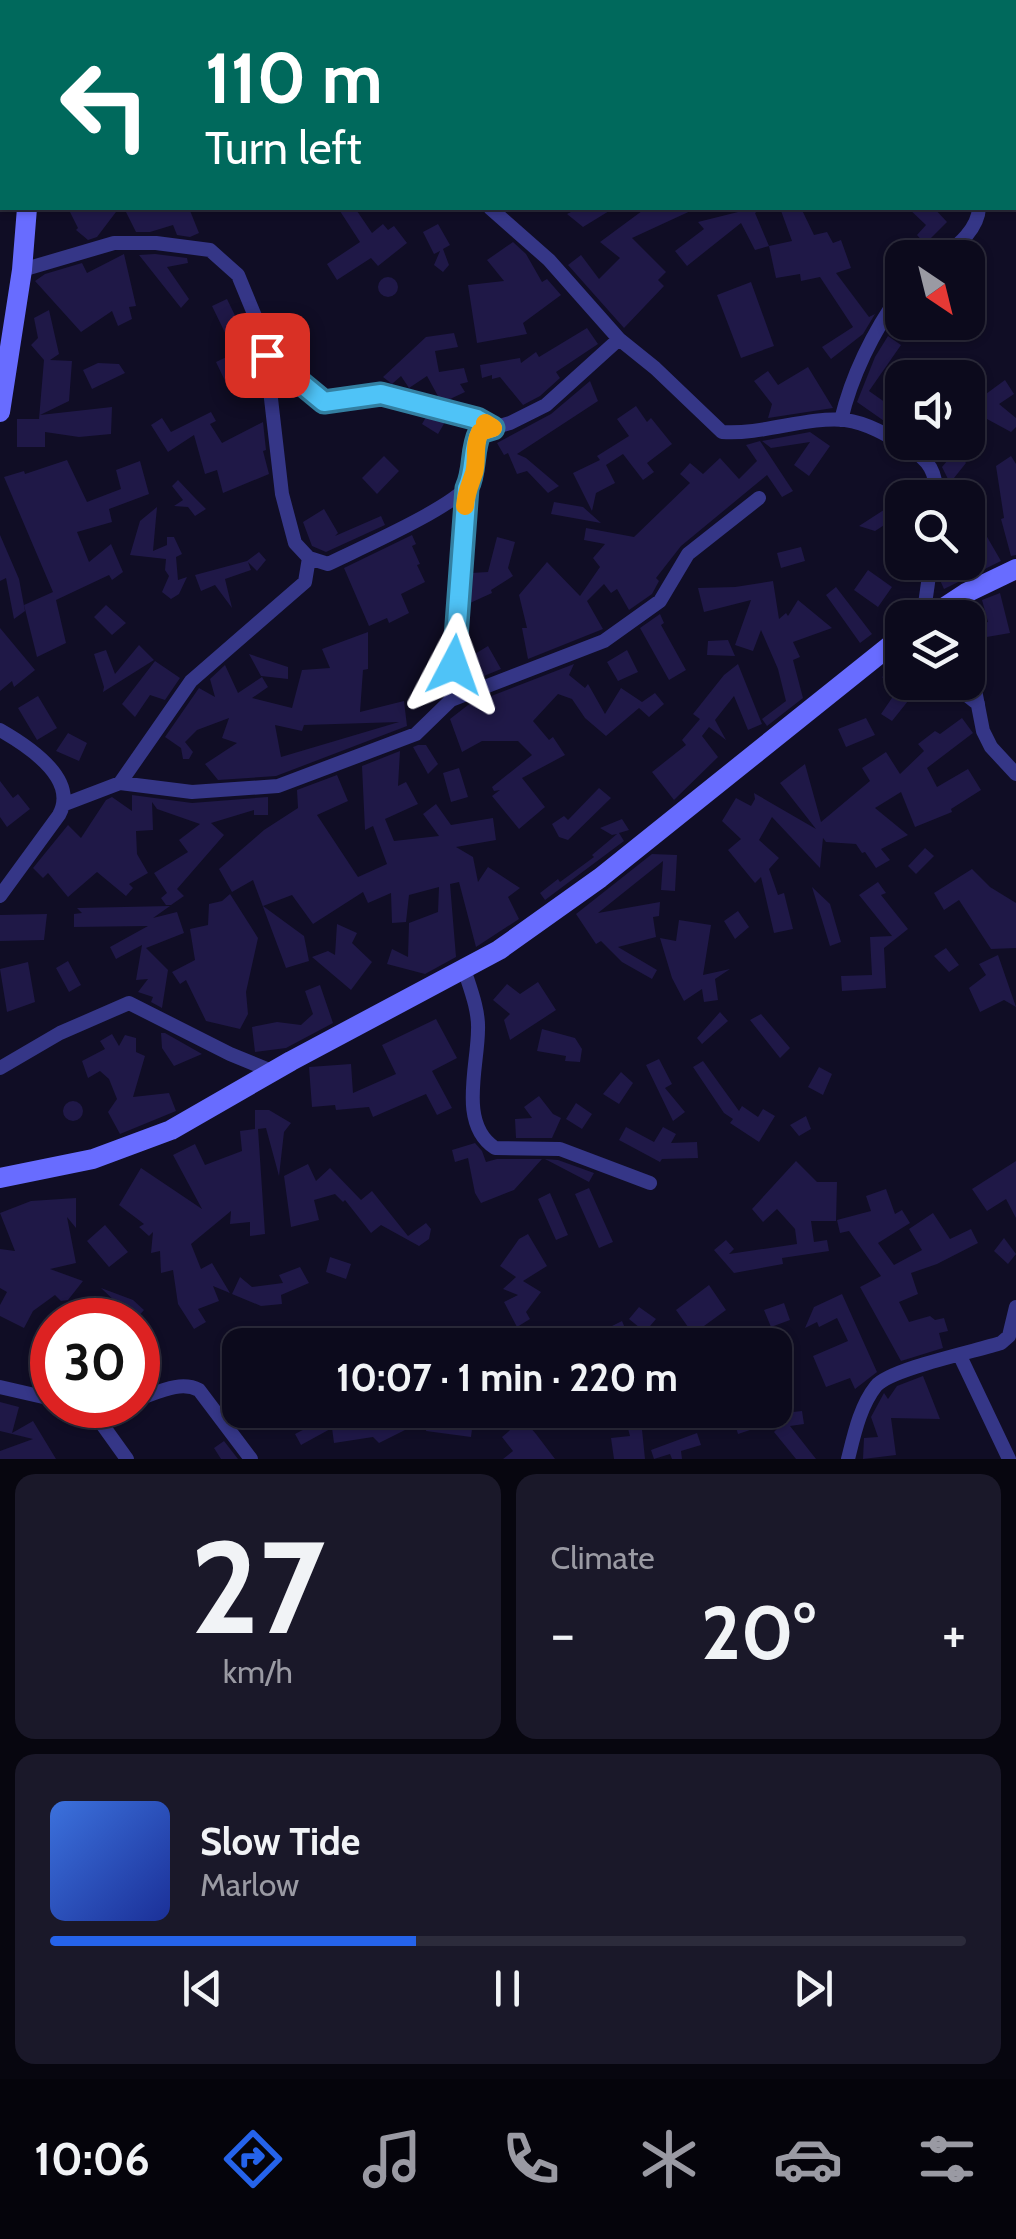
<!DOCTYPE html>
<html lang="en">
<head>
<meta charset="utf-8">
<style>
  :root { --surface:#0c0a1c; --page:#1a1829; --text:#f1f3f6; --muted:#9a9aa3; --line:#2c2b3b; --accent:#2563eb }
  body { margin:0; font-family:Cabin,sans-serif; background:var(--page); color:var(--text); height:100vh; display:flex; flex-direction:column; font-size:38px; white-space:nowrap }
  * { box-sizing:border-box; margin:0 }
  p { font-size:32px; color:var(--muted) }
  .icon { flex:none; width:55px; height:55px; fill:none; stroke:currentColor; stroke-width:2; stroke-linecap:round; stroke-linejoin:round }
  .map { position:relative; height:1459px; overflow:hidden }
  .side { display:flex; flex-direction:column; gap:15px; padding:15px; background:#07060f; flex:1 }
  .side>* { flex:none }
  .hud { position:absolute; left:0px; top:0px; width:1018px; height:210px; box-shadow:0 2px 8px #0004,0 0 0 2px var(--line); background:#00695c; color:#fff; overflow:hidden }
  .needle { width:65px; rotate:145deg }
  .buttons { position:absolute; left:885px; top:240px; display:grid; gap:20px }
  .buttons a { display:grid; place-items:center; width:100px; height:100px; border-radius:20px; background:var(--surface); box-shadow:0 2px 8px #0004,0 0 0 2px var(--line); font-size:50px }
  .speed { position:absolute; left:30px; top:1298px; display:flex; gap:20px; font-size:50px; font-weight:700; text-align:center }
  .speed>* { display:grid; place-content:center; width:130px; height:130px; border-radius:50%; background:var(--surface); box-shadow:0 2px 8px #0004,0 0 0 2px var(--line); line-height:1 }
  .speed .limit { border:15px solid #d22; background:#fff; color:#111 }
  .pin { position:absolute; display:grid; place-items:center; width:85px; height:85px; color:#fff; margin:-42px; border-radius:20px; box-shadow:0 5px 15px #0006 }
  .me { position:absolute; width:110px; margin:-55px; rotate:4deg; stroke-linejoin:round; filter:drop-shadow(0 0 8px #0008) }
  .turn { display:flex; align-items:center; gap:35px; height:210px; padding:0 40px; font-size:45px }
  .turn .icon { width:130px; height:130px; stroke-width:2.5 }
  .turn b { display:block; font-size:70px; line-height:85px }
  .big { font-size:75px; font-weight:800; line-height:1.1 }
  .side .widget { flex:1; display:flex; flex-direction:column; justify-content:center; gap:15px; min-width:0; padding:0 35px; border-radius:20px; background:var(--page) }
  .side .dial { align-items:center; gap:0 }
  .dial b { font-size:130px; line-height:1 }
  .song { display:flex; align-items:center; gap:30px }
  .cover { width:120px; height:120px; border-radius:15px; background:linear-gradient(135deg,hsl(220 70% 55%),hsl(230 70% 35%)) }
  .played { height:10px; border-radius:5px; background:linear-gradient(90deg,var(--accent) 40%,var(--line) 40%) }
  .keys { display:flex; justify-content:space-around; direction:ltr }
  .heat { display:flex; justify-content:space-between; align-items:center; font-size:55px; direction:ltr }
  .side .tiles { flex:1; display:grid; gap:15px; grid-template-columns:1fr 1fr }
  .widget:last-child { grid-column:span 2 }
  .trip { position:absolute; left:222px; top:1328px; width:570px; height:100px; border-radius:20px; background:var(--surface); box-shadow:0 2px 8px #0004,0 0 0 2px var(--line); font-weight:800; line-height:100px; text-align:center }
  .tab-bar { display:flex; height:160px; justify-content:space-around; align-items:center; background:#05040b; color:var(--muted) }
  .tab-bar .icon { width:70px; height:70px }
  .tab-bar .current { color:var(--accent) }
  .tab-bar b { font-size:45px; color:var(--text) }
  .map>svg:first-child { display:block }
  .building { fill:#1f1847; fill-rule:evenodd }
  .lines { fill:none; stroke-linecap:round; stroke-linejoin:round }
  .street { stroke:#353687; stroke-width:14 }
  .secondary { stroke:#686cff; stroke-width:20 }
  .route-casing { stroke:#337fa1; stroke-width:25 }
  .route { stroke:#4fc3f7; stroke-width:18 }
  .slow { stroke:#f59e0b; stroke-width:18 }
</style>
</head>
<body>
<div class="map">
<svg width="1016" height="1459" viewBox="0 0 1016 1459">
  <rect width="100%" height="100%" fill="#100d25"/>
  <path class="building" d="M68,208H119L97,237L88,240L76,230L78,228Z
    M124,208H189L199,233L190,237L177,235L173,225L150,232H136Z
    M338,208H355L372,233L383,224L388,230L394,226L407,243L378,266L371,258L337,280L327,264L360,242Z
    M579,208H614L583,227L567,214Z
    M646,208H697L632,238L666,272L658,280L664,286L624,328L568,265L581,255L599,279L620,258L600,242Z
    M754,208H762L755,213L769,246L755,250L741,223L687,266L675,251L704,229L698,222Z
    M780,208H801L814,235L827,232L833,243L841,240L851,268L836,273L869,317L875,314L863,334L831,359L822,347L853,327L820,277L801,281L800,274L776,278L769,246L792,241Z
    M908,208H934L947,222L925,244L917,235L926,225Z
    M438,224L450,245L443,249L449,265L443,272L434,265L440,251L434,254L423,232Z
    M513,242L526,254L542,282L547,279L561,295L523,323L527,334L477,343L468,285L504,281L487,260Z
    M124,254L136,306L129,307L132,319L118,326L112,311L81,332L35,281L45,274L82,263L87,273Z
    M155,254L187,258L188,263L167,267L189,299L181,308L139,255Z
    M378 287a10 10 0 1 1 20 0a10 10 0 1 1-20 0Z
    M751,282L774,346L741,358L717,295Z
    M227,299L243,332L228,339L212,306Z
    M49,310L59,354L50,360L72,361L69,401L40,415L112,407L111,434L79,437L45,432V447H17V419H39L44,360L31,345L38,338L34,318Z
    M587,328L598,344L556,372L560,378L540,396L523,405L500,377L492,379V375L482,378L480,365L520,358L521,363L536,352L539,357Z
    M454,333L458,347L435,351L439,372L464,368L468,382L460,384L465,392L448,400L439,398L427,376L409,388L401,376L392,384L383,377L426,337Z
    M888,336L901,345L869,391L896,410L887,423L857,402L875,357Z
    M239,351L250,374L227,385L216,362Z
    M98,363L119,364L125,373L92,389L83,370Z
    M808,367L833,408L768,418L772,404L754,381L768,371L778,385Z
    M1005,380L1014,394L999,404L1016,418V427L1011,432L987,419L975,402Z
    M590,381L598,401L517,454L526,458L559,486L548,493L527,471L517,474L508,453L504,455L497,443L551,414Z
    M636,406L647,422L651,418L672,444L647,463L654,472L643,480L623,454L606,465L615,483L596,493L592,511L573,473L600,460L597,456L629,436L617,419Z
    M211,412L216,421L210,424L222,443L263,422L266,450L263,451L269,474L223,493L217,470L205,474L194,435L168,452L151,425L162,418L171,432Z
    M426,417L445,422L438,434L422,424Z
    M810,432L830,446L809,476L794,465L810,442L771,448L762,441Z
    M760,441L793,491L782,497L767,475L681,546L656,578L659,581L652,594L629,610L617,589L611,593L604,584L587,601L603,629L528,659L522,628H527L519,595L547,562L580,596L600,567L593,558L605,544L584,540L586,528L634,537L690,483L680,474L690,463L703,474L720,458L739,479L757,461L746,445Z
    M956,450L966,463L950,483L942,467Z
    M384,456L399,471L377,494L362,478Z
    M1011,456L1016,464V555L1011,556L1001,519L1004,518L996,466Z
    M67,460L87,502L121,489L116,470L140,461L149,494L109,509L112,522L77,532L89,562L111,544L123,572L112,580L109,575L56,600L66,643L37,657L24,605L53,592L4,477L24,471L25,474Z
    M178,480L194,497L206,509L195,516L188,507L174,506L183,500L172,486Z
    M554,502L583,507L601,523L551,514Z
    M893,504L900,515L875,531L859,526Z
    M968,504L1001,561L944,589L939,578L941,564L968,562Z
    M157,507L153,551L167,545V537H174L182,554L176,557L178,580L187,577L179,594L171,599L162,592L169,576L165,570L166,559L130,555L140,521Z
    M324,509L338,533L335,536L381,516L385,525L326,552L312,546L303,522Z
    M0,535L19,579L25,611L14,619L6,578L0,581Z
    M412,535L416,544L412,546L420,564L417,565L425,582L401,594L409,613L389,623L387,618L369,626L344,568Z
    M497,537L515,542L508,568L513,576L491,590L492,593L470,603L471,573L488,572Z
    M801,547L805,561L781,568L777,553Z
    M259,552L266,560L257,571L248,562L251,570L225,579L232,608L215,585L201,591L195,575L247,561Z
    M868,570L892,587L878,607L854,590Z
    M773,581L779,619L786,613L788,616L798,600L832,628L793,642L800,657L793,660L803,698L767,726L762,719L786,701L778,669L761,630L753,651L735,645L751,600L704,612L698,588L735,587Z
    M836,587L872,634L860,643L826,595Z
    M1000,593L1010,633L975,639L973,625L988,622L982,600Z
    M106,605L126,623L112,635L94,617Z
    M660,614L664,623L661,625L686,670L669,680L640,628Z
    M0,628L35,670L14,687L12,681L0,691Z
    M368,632V669L363,670L360,712L404,701L407,726L276,776L218,780L205,764L237,743L222,738L229,718L197,730L185,742L193,752L189,759H183L181,748L165,737L199,688L215,697L210,679L225,665L238,693L262,677L268,687L252,698L292,708L302,670L330,668L322,649ZM399,722L281,757L275,725L302,731L304,725Z
    M728,640L735,656L707,655L708,641Z
    M139,645L154,660L103,692L104,687L94,654L106,650L115,674Z
    M488,646L501,669L474,680L465,660Z
    M627,650L638,672L618,681L607,662Z
    M249,654L288,667V679L261,676Z
    M155,661L180,678L165,700L150,695L135,717L122,704Z
    M902,663V682H916L903,697L908,701L892,721L881,714L896,692L882,677Z
    M574,664L569,675L585,688L588,684L605,714L621,688L642,702L655,693L664,704L649,717L639,708L606,736L585,718L572,699L558,694L533,721L549,740L553,737L565,755L522,778L545,807L519,829L492,796L500,790L494,791L492,787L532,755L518,741H482L462,752L450,719L468,705Z
    M738,664L762,724L748,730L734,696L715,720L726,740L709,727L702,736L718,757L674,800L652,772L686,745L682,740L700,719L693,714L724,675Z
    M38,696L57,728L37,740L18,708Z
    M866,718L875,735L846,747L838,729Z
    M962,718L973,733L927,768L937,787L968,769L981,790L951,809L952,812L915,827L901,792L875,808L908,835L881,849L890,860L876,868L865,852L862,853L856,844L826,842L823,838L820,868L772,817L759,840L779,858L769,869L778,895L784,893L793,929L774,933L761,877L755,883L728,850L741,839L722,821L736,798L751,806L755,799L754,793L816,829L780,783L805,764L821,822L870,781L862,768L886,752L900,774L924,751L918,744L935,731L940,734Z
    M68,733L87,743L79,761L56,751Z
    M418,745H426L438,764L428,774L413,747Z
    M400,751L398,786L406,782L418,804L385,819L394,841L439,836L423,814L436,804L451,825L493,818L496,840L456,847L473,857L478,882L488,867L520,888L508,897L519,919L476,947L459,882L450,884L456,957L425,974L387,964L392,949L408,957L409,923L438,912L439,887L409,895L406,922L392,923L391,893L368,903L363,892L313,924L292,895L263,906L304,936L309,961L286,968L253,880L232,892L219,869L264,830L298,808L297,790L337,775L348,801L317,815L358,877L387,864L373,826L365,830L362,766Z
    M459,768L468,797L451,802L443,773Z
    M0,781L13,798L18,794L30,809L7,827L0,817Z
    M599,788L611,798L568,840L559,837L552,824L564,816L568,820Z
    M132,795L192,803L268,797V815H254V810L211,823L224,835L177,889L184,896L171,905H166L161,898L167,893L154,873L188,852L179,840L200,824L157,809L152,802L153,830L136,831L137,854L148,873L129,884L133,888L126,896L97,872L68,897L48,873L43,878L33,868L68,825L81,838L106,800L112,797L132,811Z
    M622,819L629,830L619,833L624,841L545,900L540,893L558,879L560,882L594,857L592,855L617,834L612,835L600,828Z
    M925,848L934,856L916,874L908,866Z
    M652,854L677,855L675,891L661,890L663,861L598,913L660,902L659,916L653,917L656,937L618,947L657,970L652,979L622,962L601,941L596,944L576,914Z
    M972,869L990,887L1016,903V948L991,949L959,900L944,910L934,893Z
    M878,882L886,893L881,895L908,929L884,948L886,988L842,991L841,976L872,975L870,937L892,936L859,895Z
    M812,887L830,904L841,942L830,946Z
    M230,894L258,938L246,992L248,1014L240,1029L206,1021L186,980L180,984L172,972L195,960L190,929L208,925L209,904L222,901Z
    M170,906L153,918L177,912L184,933L146,948L168,970L162,1008L151,1002L153,997L138,992L148,979L136,980L142,945L116,959L110,947L148,926L74,927V914L82,913L77,908Z
    M738,911L749,927L735,939L724,921Z
    M47,914L44,940L0,941V915Z
    M679,920L711,925L703,975L730,969L715,979L718,1000L704,1002L702,989L684,1001L672,978L660,938L676,941Z
    M337,924L357,933L352,943L372,962L351,990L312,957L328,951L335,955Z
    M946,948L959,965L949,972L934,956Z
    M998,955L1016,1007L1004,1000L980,1012L969,988L986,975L979,964Z
    M68,961L81,985L69,992L56,968Z
    M28,962L35,1002L7,1012L0,969Z
    M538,982L556,1010L510,1040L504,1020L510,1014L493,1000L507,984L520,994Z
    M320,985L333,1023L286,1048L255,1052L252,1027L277,1022L301,1025L313,1014L305,991Z
    M720,1012L728,1021L702,1044L697,1038Z
    M761,1014L790,1048L780,1058L750,1020Z
    M436,1019L457,1058L432,1071L452,1108L437,1115L426,1094L373,1117L369,1107L336,1110L335,1105L312,1107L309,1067L351,1064L353,1093L396,1074L382,1045Z
    M542,1029L575,1038L582,1049L580,1062L565,1061L566,1056L537,1051Z
    M161,1033H165L202,1054L174,1066L162,1048Z
    M112,1034L119,1046L125,1035L136,1038V1052L145,1056L133,1097L169,1093L176,1111L120,1134L108,1112L117,1099L109,1079L100,1071L88,1078L82,1061L105,1049L100,1041Z
    M659,1059L672,1084L665,1088L685,1112L673,1121L646,1065Z
    M703,1061L739,1111L742,1106L758,1117L763,1109L775,1116L759,1142L730,1123L733,1119L724,1113L693,1067Z
    M819,1067L832,1074L823,1095L808,1087Z
    M621,1072L633,1083L619,1104L603,1094Z
    M539,1096L553,1114L561,1118L552,1138H516L515,1119L532,1118L524,1107Z
    M63 1111a10 10 0 1 1 20 0a10 10 0 1 1-20 0Z
    M576,1103L592,1114L582,1129L566,1119Z
    M255,1110H269L291,1123L284,1132L279,1176L266,1128L258,1129L265,1234L250,1236V1222L230,1224L231,1211L191,1244L201,1269L212,1263L230,1293L213,1286L219,1301L198,1309L206,1322L194,1329L178,1304L173,1270L161,1273L160,1251L151,1253L153,1232L149,1236L139,1227L144,1224L119,1205L141,1168L202,1209L173,1155L195,1144L205,1165L242,1151L240,1131L255,1129Z
    M806,1116L811,1129L799,1136L790,1125Z
    M626,1127L654,1142L663,1127L676,1134L671,1143L697,1142L698,1158L662,1159L660,1162L619,1140Z
    M475,1143L482,1151L486,1162L497,1159H542L514,1190L481,1203L475,1193L468,1158L455,1162L452,1150Z
    M545,1159L558,1160L594,1173L589,1182Z
    M796,1161L817,1182H837L836,1221H811L814,1242L827,1240L829,1251L782,1258L783,1264L734,1273L714,1250L726,1240L734,1249L729,1254L797,1244L795,1229L777,1209L763,1222L752,1209Z
    M1016,1161V1218L1006,1199L987,1211L972,1189Z
    M308,1164L316,1181L330,1168L361,1200L372,1191L408,1236L426,1223L431,1229L429,1239L419,1246L381,1225L371,1233L345,1200L343,1202L335,1194L314,1200L319,1220L291,1227L284,1176Z
    M589,1188L613,1242L599,1248L575,1194Z
    M886,1189L895,1214L902,1210L910,1223L878,1243L894,1265L922,1250L909,1229L933,1213L950,1239L971,1229L978,1243L937,1264L911,1273L918,1294L899,1302L909,1322L930,1316L935,1320L944,1318L948,1331L939,1333L943,1348L901,1361L860,1287L881,1276L849,1231L840,1233L837,1220L871,1211L866,1196Z
    M550,1193L568,1235L556,1240L538,1199Z
    M76,1198V1228L67,1217L76,1263L50,1269L83,1281L68,1300L61,1301L55,1295L33,1311L24,1328L0,1316V1305L7,1292L0,1288V1249L15,1251L0,1213L31,1201Z
    M105,1225L128,1252L109,1267L87,1241Z
    M528,1234L547,1266L523,1281L541,1292L526,1312L530,1319L517,1327L504,1302L518,1295L503,1289L516,1277L500,1266L519,1239Z
    M1004,1238L1016,1254L1008,1264L994,1251Z
    M330,1257L351,1264L346,1279L326,1272Z
    M300,1267L309,1283L281,1295L282,1304L261,1306L232,1294L240,1277L252,1287L283,1283L279,1275Z
    M709,1285L726,1310L693,1334L676,1310Z
    M101,1288L133,1300L144,1310L135,1320H100L119,1305Z
    M842,1294L877,1372L855,1389L850,1378L826,1387L813,1356L848,1341L837,1318L819,1327L817,1322L805,1328L814,1307Z
    M784,1303L790,1320L771,1327L764,1310Z
    M639,1307L656,1319L645,1332L629,1319Z
    M622,1321L632,1345H617L610,1327Z
    M456,1326L451,1334L454,1345H415L425,1333Z
    M370,1328L383,1345H365L359,1336Z
    M923,1376L940,1419L891,1418L896,1455L863,1459L864,1438L878,1437L871,1417L884,1393L888,1399L897,1386Z
    M0,1402L19,1407L12,1433L33,1421L56,1459H0V1451L33,1439L0,1431Z
    M775,1408L784,1419L768,1424L757,1410Z
    M327,1410H402L409,1428L379,1443L373,1437L334,1443L332,1428L301,1445L295,1434L322,1420Z
    M623,1410H640L645,1459H614L611,1438L630,1436Z
    M737,1410H754L759,1427L738,1434L733,1418L741,1415Z
    M802,1411L804,1424L790,1426L816,1459H796L774,1432L793,1412Z
    M428,1415L473,1421L471,1437L426,1431Z
    M523,1419L536,1434L555,1459H503L513,1451L502,1437Z
    M697,1433L701,1445L681,1451L682,1459H672L670,1454L654,1459L651,1450Z
    M224,1441L238,1459H221L214,1448Z"/>
  <g class="lines">
    <path class="street" d="M319,0L321,2
      M588,0L589,2
      M203,2L210,0
      M399,2L406,0
      M892,2L894,0
      M0,129L2,132
      M490,208L549,260L619,339L655,368L722,432C763,435 808,416 845,420C868,423 889,436 909,448C929,460 937,472 936,498
      M942,258C958,245 978,229 979,208
      M22,270L114,243H156L210,250L238,275L264,338L282,494L295,543L309,558L328,564C356,550 455,507 469,484C479,467 472,449 479,432L510,423L546,405L619,339
      M267,355L324,403L381,394L477,419L493,428
      M841,420C852,374 875,329 902,291
      M923,618L931,562
      M968,654L983,731L991,747L1016,774
      M950,682L978,704
      M451,700L467,488
      M0,730C28,746 79,779 59,815L0,896
      M120,783L191,681L305,582L309,558
      M65,804L120,783L192,792L278,786L416,734L451,700L604,641L660,601L688,554L759,498
      M464,969C470,988 479,1010 478,1030C478,1066 458,1124 495,1148L560,1149L650,1183
      M0,1068L60,1033L129,1003L230,1054L274,1072
      M960,1356L1009,1459
      M0,1387L52,1399
      M138,1399C157,1393 180,1380 199,1390L251,1459
      M73,1405L99,1420L127,1459
      M90,1414L119,1405
      M848,1459C854,1435 860,1406 876,1386C890,1369 976,1351 1001,1343L1009,1336L1016,1307"/>
    <path class="secondary" d="M40,2V0
      M0,412L22,270L27,208
      M928,618L966,593L1016,569
      M0,1178L93,1159L171,1130L291,1061L499,950L600,878L902,636"/>
  </g>
  <g class="lines">
    <g class="route-casing">
      <path id="route" d="M267,355L324,402L381,394L477,419L493,428L480,432C471,450 476,469 467,488L454,665"/>
    </g>
    <use href="#route" class="route"/>
    <path class="slow" d="M465,506C466,493 470,485 474,473C478,459 473,446 480,432L493,428L485,423"/>
  </g>
</svg>
<div class="buttons">
<a><svg class="needle" viewBox="-14 -14 28 28"><path d="M0-13l5 13h-10z" fill="#e53935"/><path d="M0 13l5-13h-10z" fill="#9a9aa3"/></svg></a>
<a><svg class="icon" aria-label="sound" viewBox="0 0 24 24"><path d="M4 9h4l5-4v14l-5-4H4zM17 9q2 3 0 6"/></svg></a>
<a><svg class="icon" aria-label="search" viewBox="0 0 24 24"><circle cx="10" cy="10" r="6"/><path d="M15 15l6 6"/></svg></a>
<a><svg class="icon" aria-label="layers" viewBox="0 0 24 24"><path d="M12 4l9 5-9 5-9-5zM3 14l9 5 9-5"/></svg></a>
</div>
<div class="speed"><div class="limit">30</div></div>
<div class="pin" style="left:267px;top:355px;background:#d93025"><svg class="icon" aria-label="arrive" viewBox="0 0 24 24"><path d="M6 21V4h12l-3 4 3 4H6"/></svg></div>
<svg class="me" style="left:454px;top:665px" viewBox="-20 -20 40 40"><path d="M0-17L14 15 0 8-14 15z" fill="#4fc3f7" stroke="#fff" stroke-width="4"/></svg>
<div class="trip">10:07 · 1 min · 220 m</div>
<div class="hud">
<div class="turn"><svg class="icon" aria-label="left" viewBox="0 0 24 24"><path d="M17 20v-9H6M10 6l-5 5 5 5"/></svg><div><b>110 m</b>Turn left</div></div>
</div>
</div>
<section class="side">
<div class="tiles">
<div class="widget dial"><b>27</b><p>km/h</p></div>
<div class="widget"><p>Climate</p>
<div class="heat"><a>−</a><b class="big">20°</b><a>+</a></div>
</div>
<div class="widget">
<div class="song"><i class="cover"></i><div><b>Slow Tide</b><p>Marlow</p></div></div>
<div class="played"></div>
<div class="keys"><svg class="icon" aria-label="previous" viewBox="0 0 24 24"><path d="M18 5L8 12l10 7zM5 5v14"/></svg><svg class="icon" aria-label="pause" viewBox="0 0 24 24"><path d="M8 5v14M16 5v14"/></svg><svg class="icon" aria-label="next" viewBox="0 0 24 24"><path d="M6 5l10 7-10 7zM19 5v14"/></svg></div>
</div>
</div>
</section>
<nav class="tab-bar">
<b>10:06</b>
<svg class="icon current" aria-label="directions" viewBox="0 0 24 24"><path d="M12 3l9 9-9 9-9-9zM9 14v-3h6M13 9l2 2-2 2"/></svg>
<svg class="icon" aria-label="music" viewBox="0 0 24 24"><path d="M9 18V5l10-2v13"/><circle cx="6" cy="18" r="3"/><circle cx="16" cy="16" r="3"/></svg>
<svg class="icon" aria-label="phone" viewBox="0 0 24 24"><path d="M5 4h4l2 5-3 2q2 4 5 5l2-3 5 2v4C11 20 4 13 5 4z"/></svg>
<svg class="icon" aria-label="climate" viewBox="0 0 24 24"><path d="M12 3v18M4 7l16 10M4 17L20 7"/></svg>
<svg class="icon" aria-label="car" viewBox="0 0 24 24"><path d="M5 17H2v-5l4-1 3-4h7l3 4 3 1v5h-3M9 17h6M6 11h13"/><circle cx="7" cy="17" r="2"/><circle cx="17" cy="17" r="2"/></svg>
<svg class="icon" aria-label="filters" viewBox="0 0 24 24"><path d="M4 7h16M4 17h16"/><circle cx="9" cy="7" r="2"/><circle cx="15" cy="17" r="2"/></svg>
</nav>
</body>
</html>
